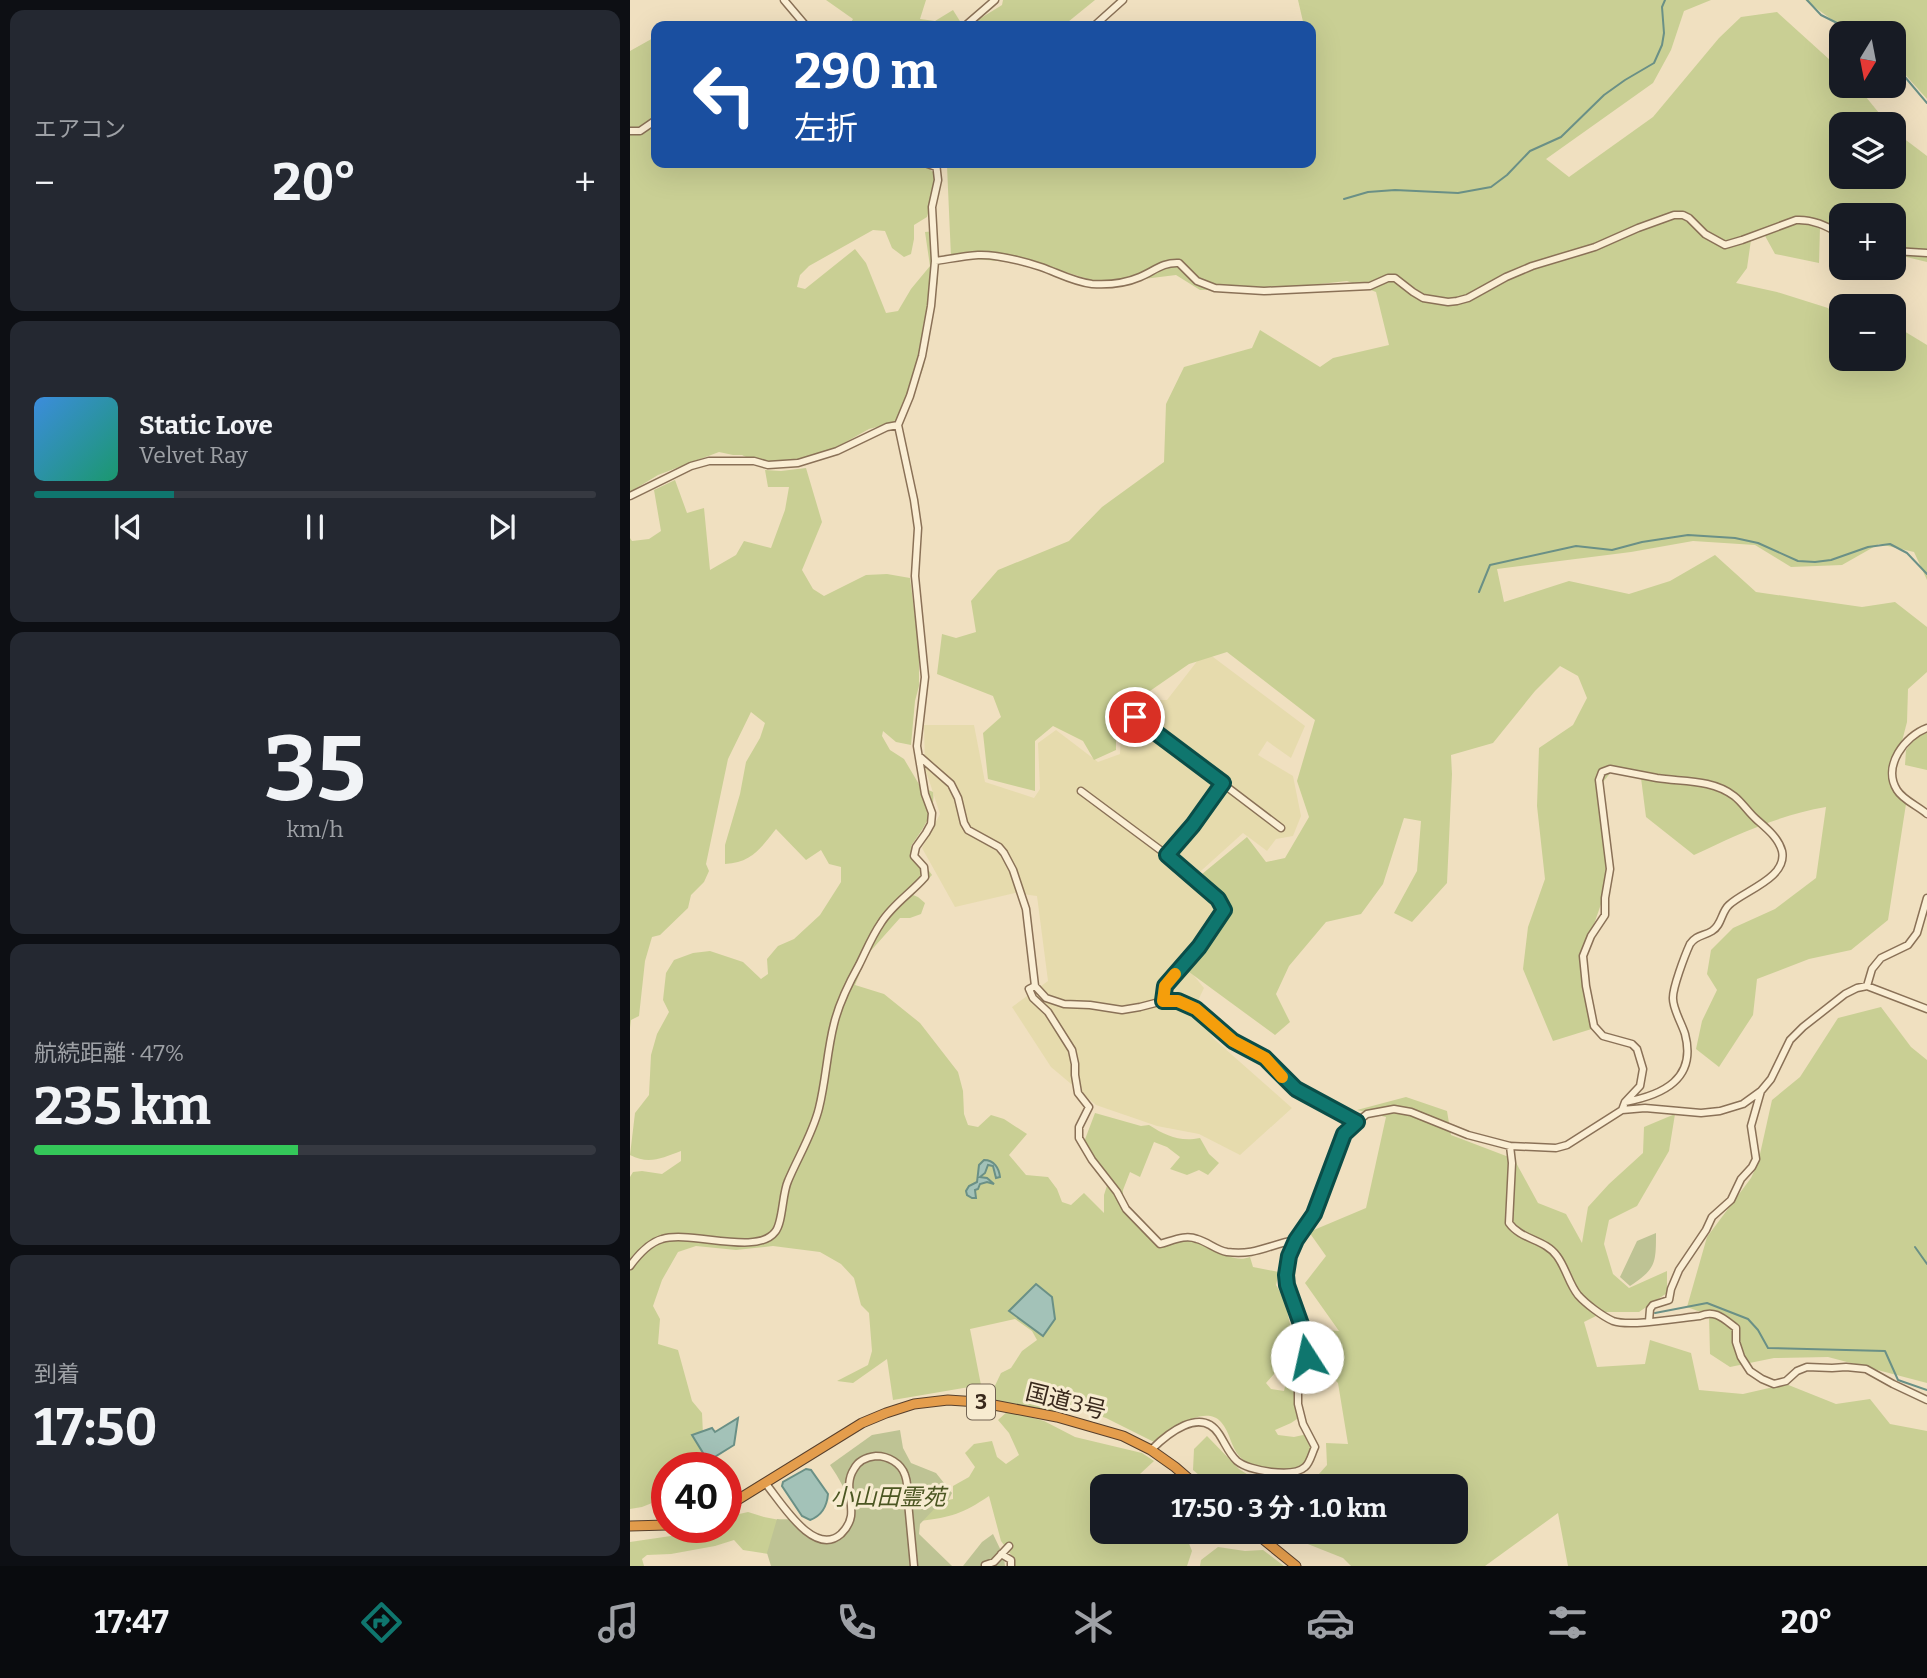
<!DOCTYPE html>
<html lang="ja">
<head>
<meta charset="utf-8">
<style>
  :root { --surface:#171b24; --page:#242831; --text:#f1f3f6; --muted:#9ea1a6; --line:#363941; --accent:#0f766e }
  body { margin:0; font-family:Bitter,"Noto Sans JP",serif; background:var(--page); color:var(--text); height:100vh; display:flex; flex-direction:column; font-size:26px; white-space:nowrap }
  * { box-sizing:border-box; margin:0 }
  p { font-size:23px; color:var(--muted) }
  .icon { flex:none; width:38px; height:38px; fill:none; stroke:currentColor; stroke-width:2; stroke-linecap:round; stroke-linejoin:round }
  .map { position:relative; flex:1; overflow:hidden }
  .sheet { display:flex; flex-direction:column; gap:10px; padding:10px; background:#0d0f14; width:630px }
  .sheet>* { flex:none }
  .top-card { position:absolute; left:21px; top:21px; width:665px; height:147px; border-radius:14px; box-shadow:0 7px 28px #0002; background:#1a4fa0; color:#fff; overflow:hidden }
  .needle { width:46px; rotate:190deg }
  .fabs { position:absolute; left:1199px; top:21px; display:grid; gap:14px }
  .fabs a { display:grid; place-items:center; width:77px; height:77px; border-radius:14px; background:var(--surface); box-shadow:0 7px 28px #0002; font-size:35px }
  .speed { position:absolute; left:21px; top:1452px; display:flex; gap:14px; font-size:35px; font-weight:700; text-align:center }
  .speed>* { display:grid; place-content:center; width:91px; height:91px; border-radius:50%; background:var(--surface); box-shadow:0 7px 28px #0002; line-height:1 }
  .speed .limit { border:10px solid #d22; background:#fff; color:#111 }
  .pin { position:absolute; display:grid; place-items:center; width:60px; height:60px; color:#fff; margin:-30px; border:4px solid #fff; border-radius:50%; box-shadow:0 2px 7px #0007 }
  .me { position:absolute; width:77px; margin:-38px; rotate:350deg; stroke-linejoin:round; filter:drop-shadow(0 0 5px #0008) }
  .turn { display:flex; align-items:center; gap:24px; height:147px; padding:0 28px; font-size:32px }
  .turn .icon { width:91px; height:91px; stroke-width:2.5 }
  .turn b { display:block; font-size:49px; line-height:60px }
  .big { font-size:52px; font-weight:700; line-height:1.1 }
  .sheet .tile { flex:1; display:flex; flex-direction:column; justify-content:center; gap:10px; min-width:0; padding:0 24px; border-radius:14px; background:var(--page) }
  .sheet .dial { align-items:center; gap:0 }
  .dial b { font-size:91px; line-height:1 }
  .song { display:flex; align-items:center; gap:21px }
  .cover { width:84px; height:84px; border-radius:10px; background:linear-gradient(135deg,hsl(210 70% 55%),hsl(160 70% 35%)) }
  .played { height:7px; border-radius:4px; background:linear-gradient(90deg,var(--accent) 25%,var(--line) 25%) }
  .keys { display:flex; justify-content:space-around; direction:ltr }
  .heat { display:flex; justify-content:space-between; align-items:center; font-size:38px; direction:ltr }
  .charge { height:10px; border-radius:5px; background:linear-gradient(90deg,#34c759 47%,var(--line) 0) }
  .trip { position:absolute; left:460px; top:1474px; width:378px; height:70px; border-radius:14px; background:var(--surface); box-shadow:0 7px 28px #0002; font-weight:700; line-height:70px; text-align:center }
  .menu { display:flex; height:112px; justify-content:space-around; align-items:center; background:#090b0e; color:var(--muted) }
  .menu .icon { width:49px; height:49px }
  .menu .selected { color:var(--accent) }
  .menu b { font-size:32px; color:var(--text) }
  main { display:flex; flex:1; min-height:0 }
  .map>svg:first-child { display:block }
  .farmland { fill:#e6dbad }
  .green { fill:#c9cf94 }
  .cemetery { fill:#bec394 }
  .water { fill:#a3c2b8; stroke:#6a9086; stroke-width:2 }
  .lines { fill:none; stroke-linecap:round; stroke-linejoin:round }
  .stream { stroke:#6a9086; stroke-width:2 }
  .minor-casing { stroke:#8a7157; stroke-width:9 }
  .highway-casing { stroke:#573f2c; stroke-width:11 }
  .minor { stroke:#faeed4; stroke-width:6 }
  .highway { stroke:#e49d4c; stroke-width:9 }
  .route-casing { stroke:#0a4d48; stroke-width:18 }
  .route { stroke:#0f766e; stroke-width:12 }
  .slow { stroke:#f59e0b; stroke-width:12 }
  .labels { text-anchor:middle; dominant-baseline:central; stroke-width:6; stroke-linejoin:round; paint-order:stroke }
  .shield { fill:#f7ebd0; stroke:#726352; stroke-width:2 }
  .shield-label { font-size:21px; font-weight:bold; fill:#39291c }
  .street-label { font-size:23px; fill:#39291c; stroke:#f7ebd0 }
  .park-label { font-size:23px; font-style:italic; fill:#4b5622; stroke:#f7ebd0 }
</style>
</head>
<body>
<main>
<section class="sheet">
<div class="tile"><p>エアコン</p>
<div class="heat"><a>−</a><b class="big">20°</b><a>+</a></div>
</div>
<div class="tile">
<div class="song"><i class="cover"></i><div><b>Static Love</b><p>Velvet Ray</p></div></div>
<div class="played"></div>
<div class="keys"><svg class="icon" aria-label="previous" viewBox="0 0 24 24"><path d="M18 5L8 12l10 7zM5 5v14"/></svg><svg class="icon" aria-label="pause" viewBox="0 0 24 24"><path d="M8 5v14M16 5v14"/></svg><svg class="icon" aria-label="next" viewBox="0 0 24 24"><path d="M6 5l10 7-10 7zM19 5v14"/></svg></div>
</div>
<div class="tile dial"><b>35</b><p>km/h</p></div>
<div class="tile"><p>航続距離 · 47%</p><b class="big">235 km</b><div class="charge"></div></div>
<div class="tile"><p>到着</p><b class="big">17:50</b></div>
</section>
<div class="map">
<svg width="1297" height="1566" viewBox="0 0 1297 1566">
  <rect width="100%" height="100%" fill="#f0e0c0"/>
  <path class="farmland" d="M575,651L675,726L661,758L637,741L628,755L663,776L671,816L663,836L646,839L637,851L613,833L562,879L592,911L551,960L574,988L563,1011L584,1039L662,1108L610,1155L569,1134L527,1126L466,1105L421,1067L382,1007L418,981L407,896L385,893L325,907L292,848L310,814L295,768L294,725H344L355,782L404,798L410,789L408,743L426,730L468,762L490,754L492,717L518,700H537Z"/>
  <path class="green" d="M196,0H296L290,19L305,21L323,10L333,26H219L223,19Z
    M373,0H465L433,26H338L372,5Z
    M668,0H1081L1054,11L1041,50L1023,83L916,159L939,177L1023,117L1089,38L1111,17L1147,12L1211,70V86H1227L1258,124H1211V177H1264V131L1297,156V262L1264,254V215H1211V237L1190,227L1189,263L1145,254L1134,234L1121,240L1117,268L1106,283L1147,292L1198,308L1211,322V359H1264V325L1297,345V580L1284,552L1249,544L1212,565L1161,567L1125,545L1063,541L1001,552L867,569L874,602L939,581L999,594L1040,581L1085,555L1126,592L1232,607L1265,602L1297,627V672L1278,689L1277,722L1264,772L1276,804L1258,920L1221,950L1179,959L1127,979L1123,1015L1089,1067L1066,1049L1072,1021L1087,990L1077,974L1081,950L1103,928L1145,909L1186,878L1196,807C1149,815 1106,835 1064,855L1016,817L1011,778L981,772L970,786L979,881L953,956L968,1027L923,1041L893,969L898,927L915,879L907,806L909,748L943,725L957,698L948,676L930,666L905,691L863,743L821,755L822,774L817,883L782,922L764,913L787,871L791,821L774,818L753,884L731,914L696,922L659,966L646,994L660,1022L645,1035L555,969L601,915L566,879L617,837L636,862L655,858L679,817L667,781L685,720L597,652L559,664L517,693L486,718V750L464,760L453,741L423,726L405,741V791L358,779L353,733L371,717L363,696L307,674L312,634L326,638L346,632L341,601L368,570L439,541L472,507L534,462L536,404L554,367L622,348L630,330L690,367L703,358L759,345L746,292L717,281L645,289L570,290L546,275L473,284L414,265L321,257L317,166L316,163H356L361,168L374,163H681V26H674Z
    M1175,0H1297V99L1264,62V33H1220Z
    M25,37L26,163H293L307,176L306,186L297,217L284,225V239L281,254L274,257L262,248L255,231L243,230L179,266L170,275L167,287L175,289L225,249L236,263L256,313L268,311L281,289L300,266L295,232L305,231L308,267V280L306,292L293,325L292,347L295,357L294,366L291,374L281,382L277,398L272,404L268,417L263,423L239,429L205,448L187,456L166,460L139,462L122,460L112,455H103L89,452L28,475L0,492V51Z
    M176,468L192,522L172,570L183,589L194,596L236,575L257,574L280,578L289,648V686L285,701L281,745L266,742L253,731L252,736L260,750L274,759L290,786L303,792C306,812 292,830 281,846L302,875L283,895L288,897L295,903L291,914L280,918H270L237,955L225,985L254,994L290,1023L328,1072L333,1091L334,1114L338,1125L348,1127L361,1115L374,1119L397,1134L379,1155L396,1175L418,1177L427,1189L432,1202L441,1205L454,1193L474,1213V1195L480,1176L466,1161L454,1142L465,1113L511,1126L519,1125C536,1136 550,1142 570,1138L579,1154L589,1163L578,1175L569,1170L557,1175L540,1169L550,1157L537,1147L524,1142L510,1177L500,1172L493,1190V1201L525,1244C538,1241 550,1238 563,1240C582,1243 600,1265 620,1257L623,1267L649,1272L646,1285L654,1299L660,1324L657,1349L663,1369L645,1373L636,1383L641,1389L654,1391L656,1382L670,1384L669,1397L673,1415L661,1423L645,1430L648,1435L664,1437L682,1433L683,1451L675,1465C656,1472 624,1473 609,1456C601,1447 600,1432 591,1422C575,1404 538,1430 526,1443L476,1418L455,1411L410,1413L366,1401L361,1394L371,1373L381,1368L392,1351L407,1340L402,1331L385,1319L340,1329L351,1385L263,1400L257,1359L223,1383L207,1381L238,1365L242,1351L239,1313L231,1305L224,1278L211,1264L190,1252L143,1246L106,1250L66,1246L48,1252L32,1280L23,1306L30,1319L28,1344L48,1350L62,1401L72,1413L73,1434L77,1452L90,1461L84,1468H37V1497L12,1507L0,1509V1177L3,1172L12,1171L32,1174L51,1161V1151C32,1158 19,1165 0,1155L5,1113L19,1095L21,1055L27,1034L39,1012L33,1000L36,973L44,960L63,953L80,951L113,962L131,979L138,974L137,959L148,946L164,939L190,915L211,882V867L199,864L191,850L176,860L146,829C130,849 122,862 95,864V845L110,794L116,762L130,738L135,723L121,712L98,759L76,864L79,871L74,882L61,895L58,908L30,935L22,937L15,961L9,1016L1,1020L0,1028V538L2,541L19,539L31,531L24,490L45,480L57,513L74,508L80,570L106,555L114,541L141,548L155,510L159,487H138L135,470L151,471Z
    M1297,729V770L1275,765L1276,750L1292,730Z
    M1251,1007L1281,1047L1297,1060V1383L1198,1357L1144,1358L1100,1367L1080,1354L1079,1315L1057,1307L1077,1237L1121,1178L1128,1163L1142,1100L1170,1077L1208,1018Z
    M776,1097L817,1111L821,1135L884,1159L908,1203L936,1214L952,1243L958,1207L979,1184L1013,1153L1014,1127L1045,1114L1039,1151L1007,1206L979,1220L974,1244L983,1274L999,1288L1037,1271V1293L1009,1312H974L954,1322L967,1367L1015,1364L1020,1340L1061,1353L1069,1390L1113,1394L1156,1384L1206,1404L1240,1399L1260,1424L1297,1431V1566H938L928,1513L855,1566H721L713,1558L645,1531H826V1486H582L563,1470L564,1449L577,1436L609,1469L629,1482L680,1484L697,1465L696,1443L718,1444L708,1383L690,1365L682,1329L709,1331L675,1283L696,1256L679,1232L736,1208L756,1117L727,1110Z
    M378,1411L414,1421L445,1437L512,1453L524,1461L497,1486H472V1531H554L562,1551L557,1566H382V1556L371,1541L359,1496C332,1514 322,1517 290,1521L295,1505L323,1499V1486L339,1477L345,1467L335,1453L344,1444L362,1441L367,1457L376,1464L389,1455L379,1433L368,1420Z
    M118,1512L134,1517L165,1523L145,1555L113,1550L104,1540L85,1546L41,1554L17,1555L12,1559L14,1566H0V1542L68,1532L74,1528H96V1517Z
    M588,1547L615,1551L633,1550L654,1566H570L571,1560Z"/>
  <path class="cemetery" d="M1026,1233C1026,1263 1026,1269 1000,1286L990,1277L1007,1241Z
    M270,1430L273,1448L281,1463L306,1473L322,1493L316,1505L307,1506L290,1524L289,1534L322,1566H141L137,1553L147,1519C153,1520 163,1518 169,1521C179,1526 183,1538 196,1538C201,1538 207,1533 210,1530C230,1510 212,1483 200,1465L242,1435Z
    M363,1534L374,1557L375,1566H333L352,1542Z"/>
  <path class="water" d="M354,1160C364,1160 369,1168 370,1177L366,1178L363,1166L358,1165L355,1173L350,1177L357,1178L364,1184L357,1182L350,1184L348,1189L345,1190L346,1198H342L337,1195L336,1191L339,1186L347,1182L349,1165Z
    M406,1284L422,1297L425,1319L413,1336L379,1311Z
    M108,1418L104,1445L78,1461L62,1435L82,1428L85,1432Z
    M176,1469L181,1470L198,1494C197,1506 191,1516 180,1520L172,1516L152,1486L153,1482Z"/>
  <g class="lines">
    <path class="stream" d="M1177,0L1191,15L1227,33
      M1264,64L1297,103
      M714,199L738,192L765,190L828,193L861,187L877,175L900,151L931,137L974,95L995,80L1024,63L1032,45L1034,33L1032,7L1035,0
      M849,592L860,565L946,546L982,550L1012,542L1058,535L1105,538L1128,543L1168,561L1185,562L1201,560L1238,547L1260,544L1277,553L1297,574
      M1285,1247L1297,1264
      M1025,1313L1077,1303L1118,1319L1128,1330L1138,1348L1255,1351L1268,1380L1297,1390"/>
    <g class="minor-casing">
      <path id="minor" d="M154,0L176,26
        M335,26L365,0
        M464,26L493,0
        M0,131H10L26,120
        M295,163L306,167
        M1264,251L1297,253
        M305,261C319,259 334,256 348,255C368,254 392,261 411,267C428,273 444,282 462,284C477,285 496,283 510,277C524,271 533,262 549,263L567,281L585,288L634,291L740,286L758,278H765L783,292L793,298L818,302L827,301L838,298L876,277L902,266L965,247L1008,228L1044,215H1053L1059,218L1075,234L1095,245L1112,240L1166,220C1183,219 1196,226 1211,234
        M0,496L61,466L79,461H124L138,465L168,463L207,451L257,427L268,425
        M505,717L651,828
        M1297,728C1275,736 1252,766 1267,790C1273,800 1288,806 1297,814
        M289,756L321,784L328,798L334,823L338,830L369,847L374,853L383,870L396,909L405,986L416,998L434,1004L460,1005L492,1010L510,1007L533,1001L555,1003L571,1012L603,1041L635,1058L666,1089L727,1122
        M451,791L537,855L588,899L594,910L569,947L535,986L533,1001
        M537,855L563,825L593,783
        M405,986L399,989L403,998L418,1012L442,1050L445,1064V1075L448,1093L459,1107L449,1127V1138L462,1160L487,1192L496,1209L530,1244C542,1241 555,1234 567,1239C578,1242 586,1250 597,1252C626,1256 640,1244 666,1240
        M1237,986L1242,969L1251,958L1278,945L1287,933L1297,898
        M992,1110L995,1102L1010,1086L1013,1069L1007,1049L1002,1044L973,1036L964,1026L956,986L953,956L961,936L975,915V898L980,869L969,780L972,772L980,769C996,772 1011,775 1027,778C1052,782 1082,779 1104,796C1112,802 1118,812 1126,819C1136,828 1148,837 1152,851C1158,878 1113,891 1099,905C1091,912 1092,925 1082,931C1074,936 1066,935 1060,944C1055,955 1042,989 1043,999C1043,1009 1052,1024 1055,1034C1067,1079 1033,1095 995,1102
        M880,1146L882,1163L879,1223C891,1240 915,1239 927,1256C936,1268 939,1284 948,1295C956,1304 972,1316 983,1321C1000,1327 1050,1318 1070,1316C1085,1309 1094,1319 1106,1328V1342L1111,1357L1120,1371L1132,1379L1144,1384L1156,1381L1167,1371L1177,1367L1202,1368L1216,1367L1236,1369L1263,1384L1297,1400
        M0,1266C8,1255 18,1243 32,1239C60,1230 127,1256 145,1232C153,1223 152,1194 158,1181C168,1157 183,1133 189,1108C196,1080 197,1051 204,1024C209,1003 219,983 229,965C236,951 242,936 251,923C262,905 281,893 295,877L294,867L284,856L286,847L296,833L301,824L302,813L295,794L287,746L295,677L285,576L288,528L284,500L268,425L280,396L292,356L301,306L305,261L302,207L308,180L306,163
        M1019,1321L1020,1309L1023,1305L1039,1300L1041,1289L1049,1270L1076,1230L1082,1217L1101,1200L1111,1179L1122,1167L1126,1159L1121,1126L1131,1091
        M521,1450C537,1434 571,1406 589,1434C595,1443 599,1454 607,1461C619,1471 663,1478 675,1467C680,1463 682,1453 685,1447L673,1424L668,1404V1390L677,1357V1341L661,1299L656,1275L659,1256L666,1240L684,1214L714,1134L727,1122L737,1114L764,1109L781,1112L838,1135L880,1146L926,1148L937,1145L992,1110L1015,1108L1071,1113L1090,1111L1113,1104L1131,1091L1141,1079L1160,1040L1173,1027L1215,994L1227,988L1237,986L1297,1009
        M136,1484C151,1502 184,1558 211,1534C216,1529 220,1523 221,1516C223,1500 214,1484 224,1469C228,1461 237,1457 246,1456C258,1456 271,1463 275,1475C278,1483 278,1493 278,1502C280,1523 282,1545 284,1566
        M371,1554L381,1560V1566
        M355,1565L364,1562L379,1546"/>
    </g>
    <g class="highway-casing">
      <path id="highway" d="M96,1507L232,1423L256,1413L284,1404L318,1400L348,1402L427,1417L493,1436L521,1450L545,1467L567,1486
        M0,1526L37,1525
        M623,1531L666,1566"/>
    </g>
    <use href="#minor" class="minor"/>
    <use href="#highway" class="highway"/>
  </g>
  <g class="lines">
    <g class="route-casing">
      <path id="route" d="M505,717L593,783L563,825L537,855L588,899L594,910L569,947L535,986L533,1001H548L566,1009L603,1041L635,1058L666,1089L727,1122L714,1134L684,1214L666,1240L659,1256L656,1275L657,1285L677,1341V1357"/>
    </g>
    <use href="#route" class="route"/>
    <path class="slow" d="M545,974L535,986L533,1001H548L566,1009L603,1041L635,1058L652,1077"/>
  </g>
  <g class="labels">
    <rect class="shield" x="337" y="1384.5" width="28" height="35" rx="5"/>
    <g class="shield-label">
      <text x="351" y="1402">3</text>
    </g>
    <g class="street-label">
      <text transform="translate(436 1401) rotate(14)">国道3号</text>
    </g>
    <g class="park-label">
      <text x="258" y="1497">小山田霊苑</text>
    </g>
  </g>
</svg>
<div class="fabs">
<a><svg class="needle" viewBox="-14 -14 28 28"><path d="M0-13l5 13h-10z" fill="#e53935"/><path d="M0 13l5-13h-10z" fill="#9ea1a6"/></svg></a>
<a><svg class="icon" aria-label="layers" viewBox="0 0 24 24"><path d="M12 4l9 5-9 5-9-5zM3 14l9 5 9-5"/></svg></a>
<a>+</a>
<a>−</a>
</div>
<div class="speed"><div class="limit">40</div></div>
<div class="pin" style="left:505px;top:717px;background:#d93025"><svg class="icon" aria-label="arrive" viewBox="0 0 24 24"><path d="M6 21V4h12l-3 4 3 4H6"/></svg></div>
<svg class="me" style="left:677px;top:1357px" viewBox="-20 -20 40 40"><circle r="19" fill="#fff"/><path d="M0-13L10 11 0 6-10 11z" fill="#0f766e"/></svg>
<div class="trip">17:50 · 3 分 · 1.0 km</div>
<div class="top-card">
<div class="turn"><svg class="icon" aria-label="left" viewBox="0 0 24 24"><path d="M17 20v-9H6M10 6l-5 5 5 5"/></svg><div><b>290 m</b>左折</div></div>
</div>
</div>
</main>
<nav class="menu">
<b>17:47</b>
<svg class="icon selected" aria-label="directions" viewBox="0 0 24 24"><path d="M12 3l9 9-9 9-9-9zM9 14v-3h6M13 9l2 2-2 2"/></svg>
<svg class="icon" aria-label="music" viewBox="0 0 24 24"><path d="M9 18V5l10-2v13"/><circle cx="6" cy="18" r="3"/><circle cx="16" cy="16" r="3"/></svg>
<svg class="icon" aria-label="phone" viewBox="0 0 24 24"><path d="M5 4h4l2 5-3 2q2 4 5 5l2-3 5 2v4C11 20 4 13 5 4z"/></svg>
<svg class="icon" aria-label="climate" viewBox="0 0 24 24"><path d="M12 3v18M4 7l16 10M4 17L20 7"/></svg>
<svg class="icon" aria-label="car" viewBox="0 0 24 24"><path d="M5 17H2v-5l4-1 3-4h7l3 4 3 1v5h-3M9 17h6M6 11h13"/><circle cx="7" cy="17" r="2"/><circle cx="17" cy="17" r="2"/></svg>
<svg class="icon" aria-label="filters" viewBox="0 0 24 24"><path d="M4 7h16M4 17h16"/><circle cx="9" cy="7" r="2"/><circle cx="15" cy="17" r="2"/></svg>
<b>20°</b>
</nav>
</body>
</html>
